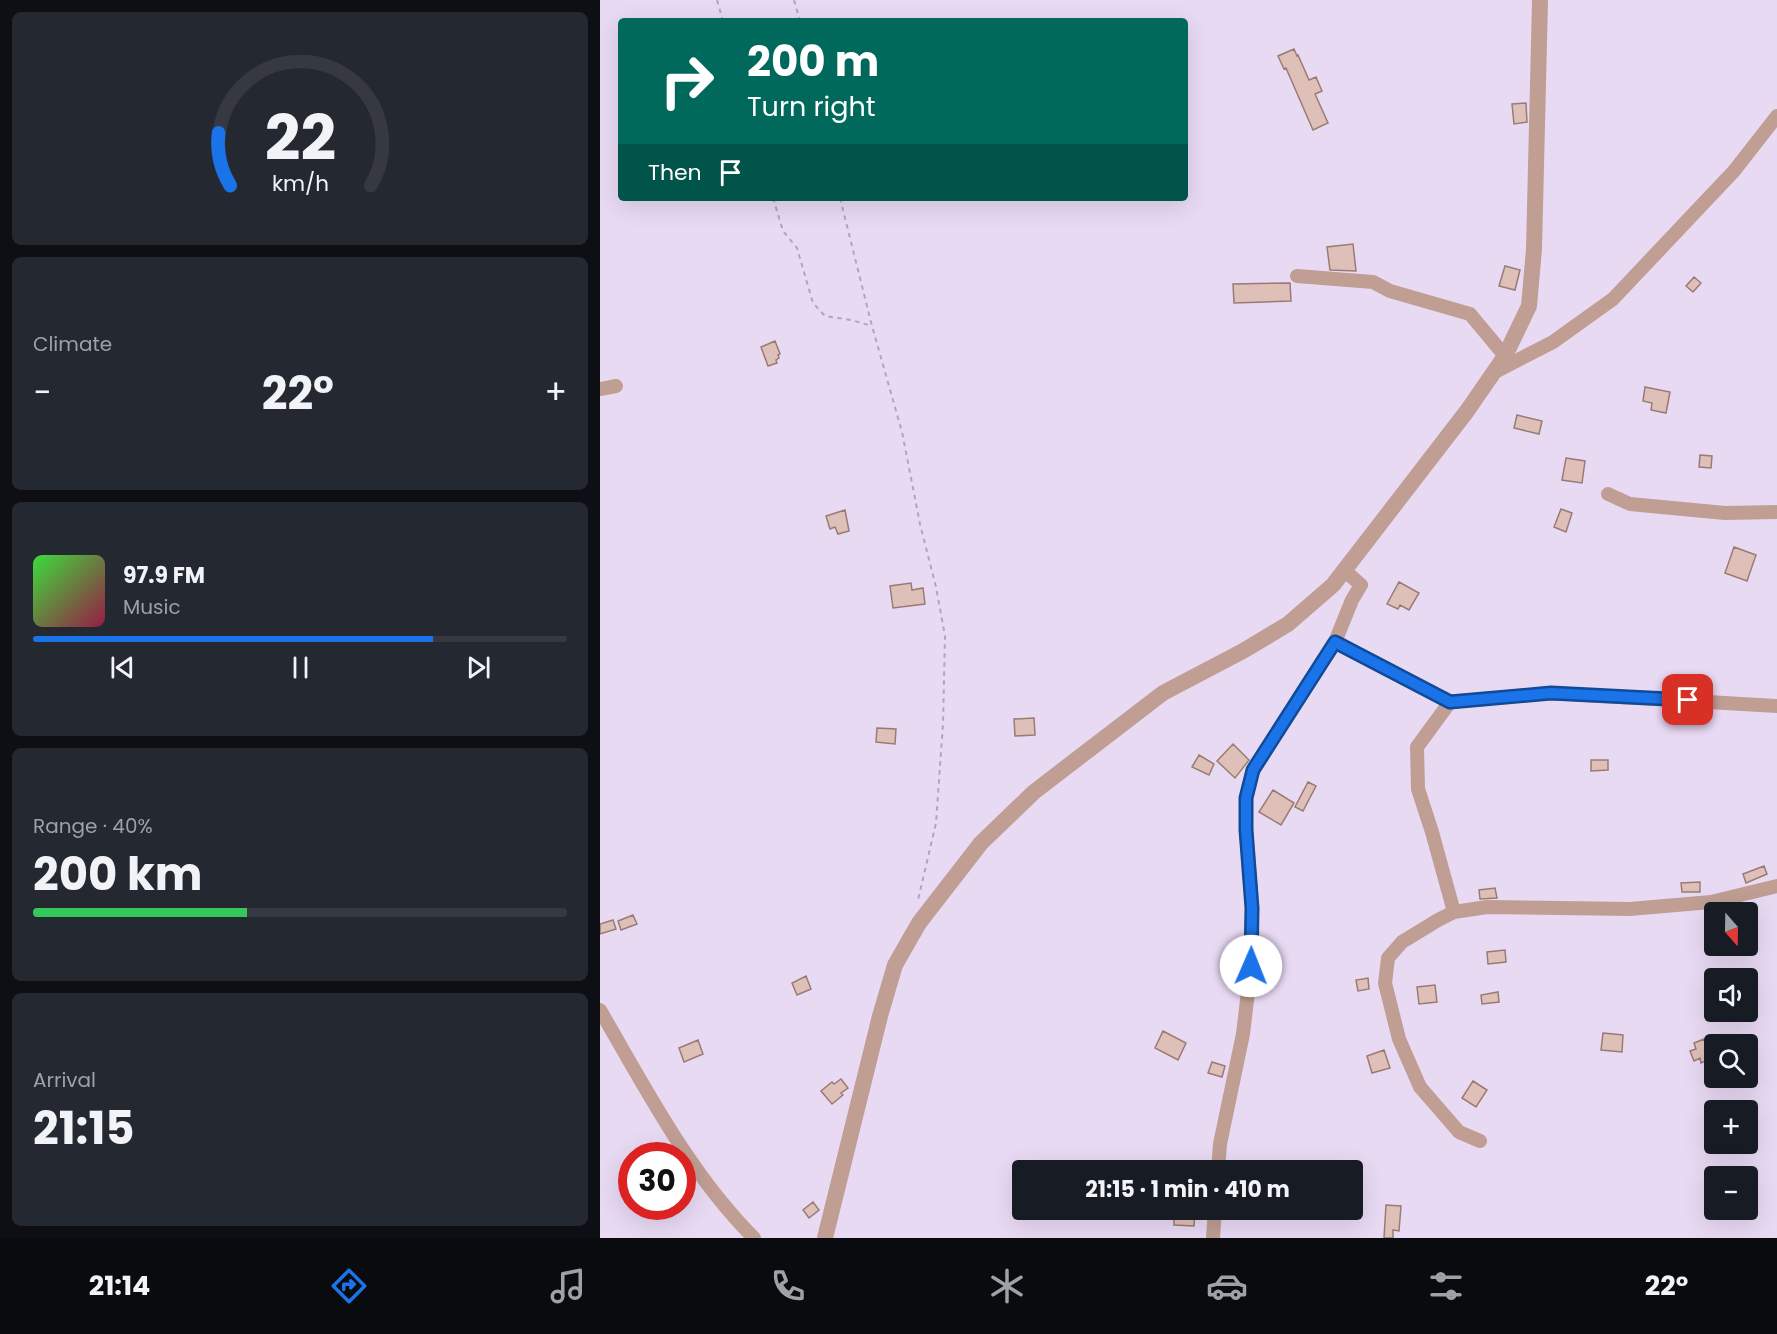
<!DOCTYPE html>
<html lang="en">
<head>
<meta charset="utf-8">
<style>
  :root { --surface:#171b24; --page:#242831; --text:#f1f3f6; --muted:#9ea1a6; --line:#363941; --accent:#1a73e8 }
  body { margin:0; font-family:Poppins,sans-serif; background:var(--page); color:var(--text); height:100vh; display:flex; flex-direction:column; font-size:22px; white-space:nowrap }
  * { box-sizing:border-box; margin:0 }
  p { font-size:20px; color:var(--muted) }
  .icon { flex:none; width:33px; height:33px; fill:none; stroke:currentColor; stroke-width:2; stroke-linecap:round; stroke-linejoin:round }
  .map { position:relative; flex:1; overflow:hidden }
  .details { display:flex; flex-direction:column; gap:12px; padding:12px; background:#0d0f14; width:600px }
  .details>* { flex:none }
  .guide { position:absolute; left:18px; top:18px; width:570px; height:183px; border-radius:6px; box-shadow:0 6px 24px #0002; background:#00695c; color:#fff; overflow:hidden }
  .needle { width:39px; rotate:160deg }
  .fabs { position:absolute; left:1104px; top:902px; display:grid; gap:12px }
  .fabs a { display:grid; place-items:center; width:54px; height:54px; border-radius:6px; background:var(--surface); box-shadow:0 6px 24px #0002; font-size:30px }
  .speed { position:absolute; left:18px; top:1142px; display:flex; gap:12px; font-size:30px; font-weight:700; text-align:center }
  .speed>* { display:grid; place-content:center; width:78px; height:78px; border-radius:50%; background:var(--surface); box-shadow:0 6px 24px #0002; line-height:1 }
  .speed .limit { border:9px solid #d22; background:#fff; color:#111 }
  .pin { position:absolute; display:grid; place-items:center; width:51px; height:51px; color:#fff; margin:-26px; border-radius:12px; box-shadow:0 3px 9px #0006 }
  .me { position:absolute; width:66px; margin:-33px; rotate:1deg; stroke-linejoin:round; filter:drop-shadow(0 0 4px #0008) }
  .turn { display:flex; align-items:center; gap:21px; height:126px; padding:0 30px; font-size:27px }
  .turn .icon { width:78px; height:78px; stroke-width:2.5 }
  .turn b { display:block; font-size:42px; line-height:51px }
  .then { display:flex; align-items:center; height:57px; padding:0 30px; background:#0003; gap:12px; font-size:22px }
  .big { font-size:45px; font-weight:700; line-height:1.1 }
  .details .widget { flex:1; display:flex; flex-direction:column; justify-content:center; gap:9px; min-width:0; padding:0 21px; border-radius:9px; background:var(--page) }
  .details .dial { align-items:center; gap:0 }
  .dial svg { height:156px; overflow:visible; fill:none; stroke:var(--line); stroke-width:7; stroke-linecap:round; text-anchor:middle }
  .dial text { fill:var(--text); stroke:none }
  .song { display:flex; align-items:center; gap:18px }
  .cover { width:72px; height:72px; border-radius:9px; background:linear-gradient(135deg,hsl(120 70% 55%),hsl(340 70% 35%)) }
  .played { height:6px; border-radius:3px; background:linear-gradient(90deg,var(--accent) 75%,var(--line) 75%) }
  .keys { display:flex; justify-content:space-around; direction:ltr }
  .heat { display:flex; justify-content:space-between; align-items:center; font-size:33px; direction:ltr }
  .charge { height:9px; border-radius:4px; background:linear-gradient(90deg,#34c759 40%,var(--line) 0) }
  .trip { position:absolute; left:412px; top:1160px; width:351px; height:60px; border-radius:6px; background:var(--surface); box-shadow:0 6px 24px #0002; font-weight:700; line-height:60px; text-align:center }
  .dock { display:flex; height:96px; justify-content:space-around; align-items:center; background:#090b0e; color:var(--muted) }
  .dock .icon { width:42px; height:42px }
  .dock .selected { color:var(--accent) }
  .dock b { font-size:27px; color:var(--text) }
  main { display:flex; flex:1; min-height:0 }
  .map>svg:first-child { display:block }
  .building { fill:#dfc0b8; stroke:#987c74; stroke-width:1.5 }
  .lines { fill:none; stroke-linecap:round; stroke-linejoin:round }
  .path { stroke:#b1a5ba; stroke-width:2; stroke-dasharray:4.5 4.5; stroke-linecap:butt }
  .minor { stroke:#c09e93; stroke-width:14 }
  .tertiary { stroke:#c09e93; stroke-width:16 }
  .route-casing { stroke:#114b97; stroke-width:15 }
  .route { stroke:#1a73e8; stroke-width:10 }
</style>
</head>
<body>
<main>
<section class="details">
<div class="widget dial"><svg viewBox="0 0 100 80">
<path d="M14 69A42 42 0 1 1 86 69"/>
<path d="M14 69A42 42 0 0 1 8 42" stroke="#1a73e8"/>
<text x="50" y="56" font-size="32" font-weight="700">22</text>
<text x="50" y="72" font-size="11">km/h</text>
</svg></div>
<div class="widget"><p>Climate</p>
<div class="heat"><a>−</a><b class="big">22°</b><a>+</a></div>
</div>
<div class="widget">
<div class="song"><i class="cover"></i><div><b>97.9 FM</b><p>Music</p></div></div>
<div class="played"></div>
<div class="keys"><svg class="icon" aria-label="previous" viewBox="0 0 24 24"><path d="M18 5L8 12l10 7zM5 5v14"/></svg><svg class="icon" aria-label="pause" viewBox="0 0 24 24"><path d="M8 5v14M16 5v14"/></svg><svg class="icon" aria-label="next" viewBox="0 0 24 24"><path d="M6 5l10 7-10 7zM19 5v14"/></svg></div>
</div>
<div class="widget"><p>Range · 40%</p><b class="big">200 km</b><div class="charge"></div></div>
<div class="widget"><p>Arrival</p><b class="big">21:15</b></div>
</section>
<div class="map">
<svg width="1177" height="1238" viewBox="0 0 1177 1238">
  <rect width="100%" height="100%" fill="#e9daf4"/>
  <path class="building" d="M694,49L697,56L698,55L709,80L716,77L722,91L715,94L728,123L713,130L686,68L684,69L678,56Z
    M926,103L927,122L914,124L912,104Z
    M753,244L756,271L730,270L727,247Z
    M905,266L920,270L915,290L899,286Z
    M1094,277L1101,283L1093,292L1086,286Z
    M690,283L691,301L634,303L633,284Z
    M175,341L180,354L178,355L179,358L176,360L177,363L168,366L161,347Z
    M1045,387L1070,392L1066,413L1051,410L1052,403L1043,401Z
    M917,415L942,421L939,434L914,428Z
    M1100,455L1112,456L1111,468L1099,467Z
    M966,458L985,461L982,483L962,480Z
    M961,509L972,513L966,532L954,527Z
    M245,510L249,531L238,534L235,527L230,529L226,516Z
    M1134,547L1156,555L1147,581L1125,573Z
    M799,582L819,593L809,610L800,605L798,609L787,604Z
    M311,583L312,590L323,588L325,604L293,608L290,586Z
    M434,718L435,735L415,736L414,719Z
    M277,728L296,729L295,744L276,742Z
    M633,744L649,760L635,778L617,761Z
    M599,755L614,764L609,775L592,767Z
    M991,760H1008V770L991,771Z
    M708,782L716,786L703,811L695,807Z
    M673,790L694,803L681,825L659,812Z
    M1164,866L1167,874L1146,883L1143,874Z
    M1100,882V892H1082L1081,883Z
    M895,888L897,898L880,899L879,890Z
    M33,915L37,924L21,930L18,921Z
    M13,920L16,929L0,934V924Z
    M905,950L906,962L888,964L887,952Z
    M206,976L211,989L197,995L192,983Z
    M768,978L769,989L758,991L756,980Z
    M835,985L837,1002L819,1004L817,987Z
    M898,992L899,1002L882,1004L881,995Z
    M563,1031L586,1043L578,1060L555,1048Z
    M1003,1033L1023,1035L1022,1052L1001,1050Z
    M1104,1039L1112,1058L1101,1063L1100,1058L1094,1061L1090,1051L1096,1049L1094,1043Z
    M98,1040L103,1054L84,1062L79,1048Z
    M784,1050L790,1068L772,1073L767,1056Z
    M612,1062L625,1066L622,1077L608,1073Z
    M241,1079L248,1088L241,1093L243,1095L232,1104L221,1091L232,1082L234,1084Z
    M873,1081L887,1090L876,1107L862,1098Z
    M213,1202L219,1210L209,1218L203,1210Z
    M786,1205L801,1206L799,1231L793,1230V1238H784Z
    M574,1209H595L594,1226L574,1225Z"/>
  <g class="lines">
    <path class="path" d="M117,0L123,21
      M194,0L200,21
      M173,198L183,231L197,248L213,303L225,316L251,320L272,326
      M240,198L272,326L302,432L320,524L336,587L345,636L343,724L336,823L318,900"/>
    <path class="minor" d="M697,276L773,282L790,291L870,314L905,356
      M893,373L953,342L1013,299L1134,171L1177,116
      M0,389L16,386
      M1008,494L1030,504L1125,513L1177,512
      M735,642L850,702L951,693L1177,706
      M850,702L817,747L818,789L832,832L854,912L887,907L1030,909L1111,902L1177,886
      M854,912L838,920L802,942L788,958L785,983L799,1039L820,1087L859,1132L880,1141
      M0,1010C46,1089 89,1173 154,1238
      M618,1170L620,1144L643,1034L651,966L652,908L646,829V798L653,770L735,642L752,600L761,585L744,570
      M613,1238L615,1209"/>
    <path class="tertiary" d="M225,1238L280,1016L295,965L319,923L381,843L434,792L563,693L643,651L688,624L733,585L867,411L905,356L929,306L934,249L940,0"/>
  </g>
  <g class="lines">
    <g class="route-casing">
      <path id="route" d="M651,966L652,908L646,830V798L653,770L735,642L850,702L951,693L1088,700"/>
    </g>
    <use href="#route" class="route"/>
  </g>
</svg>
<div class="fabs">
<a><svg class="needle" viewBox="-14 -14 28 28"><path d="M0-13l5 13h-10z" fill="#e53935"/><path d="M0 13l5-13h-10z" fill="#9ea1a6"/></svg></a>
<a><svg class="icon" aria-label="sound" viewBox="0 0 24 24"><path d="M4 9h4l5-4v14l-5-4H4zM17 9q2 3 0 6"/></svg></a>
<a><svg class="icon" aria-label="search" viewBox="0 0 24 24"><circle cx="10" cy="10" r="6"/><path d="M15 15l6 6"/></svg></a>
<a>+</a>
<a>−</a>
</div>
<div class="speed"><div class="limit">30</div></div>
<div class="pin" style="left:1088px;top:700px;background:#d93025"><svg class="icon" aria-label="arrive" viewBox="0 0 24 24"><path d="M6 21V4h12l-3 4 3 4H6"/></svg></div>
<svg class="me" style="left:651px;top:966px" viewBox="-20 -20 40 40"><circle r="19" fill="#fff"/><path d="M0-13L10 11 0 6-10 11z" fill="#1a73e8"/></svg>
<div class="trip">21:15 · 1 min · 410 m</div>
<div class="guide">
<div class="turn"><svg class="icon" aria-label="right" viewBox="0 0 24 24"><path d="M7 20v-9h11M14 6l5 5-5 5"/></svg><div><b>200 m</b>Turn right</div></div>
<div class="then">Then<svg class="icon" aria-label="arrive" viewBox="0 0 24 24"><path d="M6 21V4h12l-3 4 3 4H6"/></svg></div>
</div>
</div>
</main>
<nav class="dock">
<b>21:14</b>
<svg class="icon selected" aria-label="directions" viewBox="0 0 24 24"><path d="M12 3l9 9-9 9-9-9zM9 14v-3h6M13 9l2 2-2 2"/></svg>
<svg class="icon" aria-label="music" viewBox="0 0 24 24"><path d="M9 18V5l10-2v13"/><circle cx="6" cy="18" r="3"/><circle cx="16" cy="16" r="3"/></svg>
<svg class="icon" aria-label="phone" viewBox="0 0 24 24"><path d="M5 4h4l2 5-3 2q2 4 5 5l2-3 5 2v4C11 20 4 13 5 4z"/></svg>
<svg class="icon" aria-label="climate" viewBox="0 0 24 24"><path d="M12 3v18M4 7l16 10M4 17L20 7"/></svg>
<svg class="icon" aria-label="car" viewBox="0 0 24 24"><path d="M5 17H2v-5l4-1 3-4h7l3 4 3 1v5h-3M9 17h6M6 11h13"/><circle cx="7" cy="17" r="2"/><circle cx="17" cy="17" r="2"/></svg>
<svg class="icon" aria-label="filters" viewBox="0 0 24 24"><path d="M4 7h16M4 17h16"/><circle cx="9" cy="7" r="2"/><circle cx="15" cy="17" r="2"/></svg>
<b>22°</b>
</nav>
</body>
</html>
